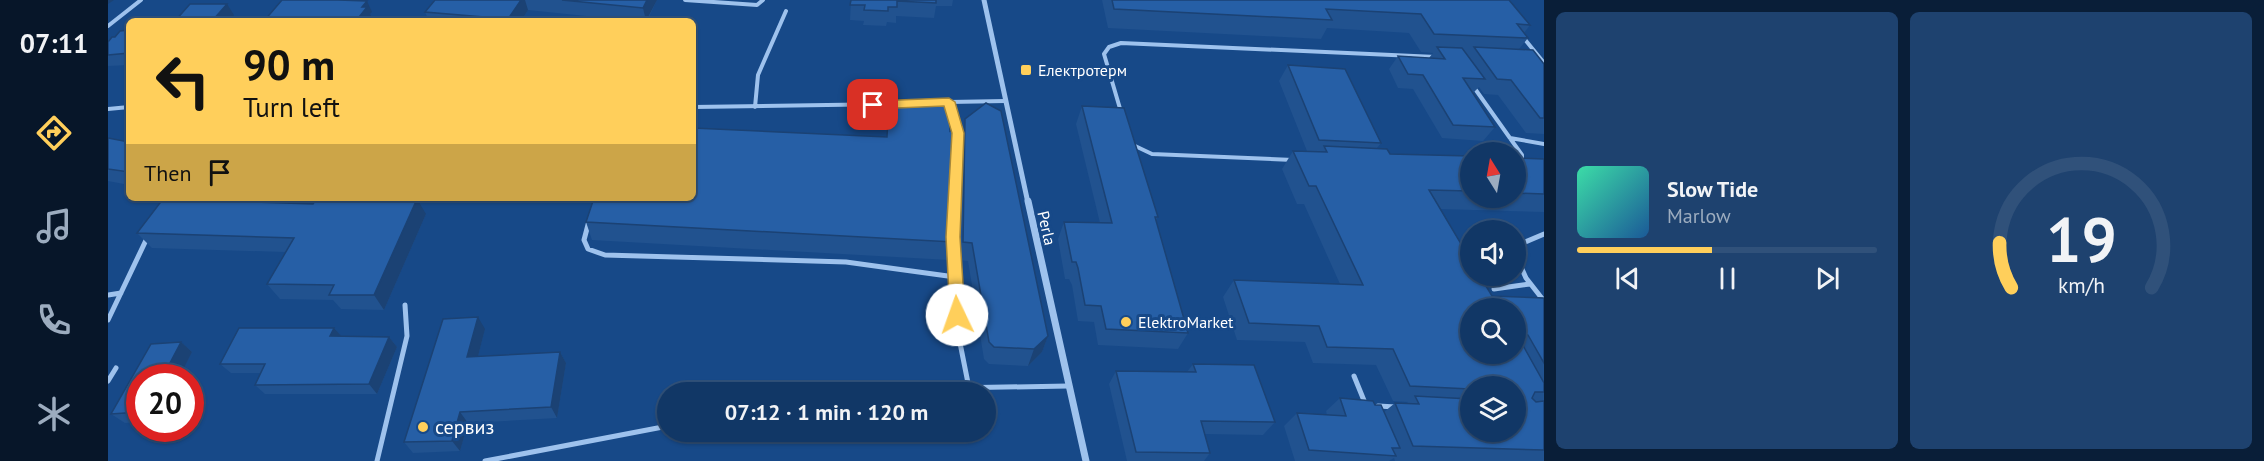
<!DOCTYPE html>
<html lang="en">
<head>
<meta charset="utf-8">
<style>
  :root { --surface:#113766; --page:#1e426f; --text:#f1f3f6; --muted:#9cacbf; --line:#30517a; --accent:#ffcf5b }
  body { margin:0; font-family:"PT Sans",sans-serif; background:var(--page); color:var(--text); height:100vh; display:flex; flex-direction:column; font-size:22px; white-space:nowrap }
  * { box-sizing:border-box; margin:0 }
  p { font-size:20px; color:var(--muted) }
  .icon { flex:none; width:33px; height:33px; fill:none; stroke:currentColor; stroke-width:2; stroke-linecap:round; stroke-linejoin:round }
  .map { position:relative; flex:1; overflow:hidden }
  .drawer { display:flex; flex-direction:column; gap:12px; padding:12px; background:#091e38; width:720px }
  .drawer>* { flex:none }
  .top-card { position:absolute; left:18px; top:18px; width:570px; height:183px; border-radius:9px; box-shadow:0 2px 4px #0004,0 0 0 2px var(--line); background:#ffcf5b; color:#111; overflow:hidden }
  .needle { width:39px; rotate:349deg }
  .fabs { position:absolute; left:1352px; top:142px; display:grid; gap:12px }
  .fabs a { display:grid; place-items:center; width:66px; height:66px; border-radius:50%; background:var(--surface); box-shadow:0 2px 4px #0004,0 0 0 2px var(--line); font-size:30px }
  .speed { position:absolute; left:18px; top:364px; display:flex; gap:12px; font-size:30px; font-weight:700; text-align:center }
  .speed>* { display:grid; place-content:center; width:78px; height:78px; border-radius:50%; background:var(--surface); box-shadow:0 2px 4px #0004,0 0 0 2px var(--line); line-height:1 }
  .speed .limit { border:9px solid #d22; background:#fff; color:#111 }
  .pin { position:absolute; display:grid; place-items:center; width:51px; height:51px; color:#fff; margin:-26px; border-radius:12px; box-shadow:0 3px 9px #0006 }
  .me { position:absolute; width:66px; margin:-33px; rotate:357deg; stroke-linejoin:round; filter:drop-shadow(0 0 4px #0008) }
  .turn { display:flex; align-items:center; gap:21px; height:126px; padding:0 18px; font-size:27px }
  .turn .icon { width:78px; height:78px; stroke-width:2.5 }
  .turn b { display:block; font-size:42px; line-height:51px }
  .then { display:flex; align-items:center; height:57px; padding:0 18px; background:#0003; gap:12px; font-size:22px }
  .drawer .widget { flex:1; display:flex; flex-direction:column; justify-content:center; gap:9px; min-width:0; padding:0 21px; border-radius:9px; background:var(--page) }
  .drawer .dial { align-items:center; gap:0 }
  .dial svg { height:156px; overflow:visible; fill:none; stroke:var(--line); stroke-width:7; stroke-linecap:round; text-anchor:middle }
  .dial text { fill:var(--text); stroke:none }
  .song { display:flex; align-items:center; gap:18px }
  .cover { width:72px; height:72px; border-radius:9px; background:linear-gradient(135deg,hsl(160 70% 55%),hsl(210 70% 35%)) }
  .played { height:6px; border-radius:3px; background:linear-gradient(90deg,var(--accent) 45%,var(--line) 45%) }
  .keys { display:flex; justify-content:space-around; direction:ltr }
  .drawer .tiles { flex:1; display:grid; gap:12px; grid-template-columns:repeat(2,1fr) }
  .trip { position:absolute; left:549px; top:382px; width:339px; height:60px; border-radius:30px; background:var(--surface); box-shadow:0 2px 4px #0004,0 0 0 2px var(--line); font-weight:700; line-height:60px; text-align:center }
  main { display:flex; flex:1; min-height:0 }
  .dock { display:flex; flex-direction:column; width:108px; justify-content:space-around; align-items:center; background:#071629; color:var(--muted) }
  .dock .icon { width:42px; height:42px }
  .dock .on { color:var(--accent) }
  .dock b { font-size:27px; color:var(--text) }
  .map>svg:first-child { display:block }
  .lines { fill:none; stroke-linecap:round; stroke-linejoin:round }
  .lane-far1 { stroke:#9ec2ed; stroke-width:4 }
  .lane { stroke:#9ec2ed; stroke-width:5 }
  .street-far1 { stroke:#9ec2ed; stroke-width:5 }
  .street { stroke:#9ec2ed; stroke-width:7 }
  .wall { fill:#21528f; fill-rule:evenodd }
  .shaded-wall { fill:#1b4274 }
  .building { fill:#265fa6; stroke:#1b4274; stroke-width:1.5; fill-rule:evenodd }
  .route { fill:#ffcf5b; stroke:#a6873b; stroke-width:1.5 }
  .poi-dot { fill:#ffcf5b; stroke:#174988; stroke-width:2 }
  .labels { text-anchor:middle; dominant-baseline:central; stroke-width:6; stroke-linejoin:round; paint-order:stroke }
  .poi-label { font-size:16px; fill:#fff; stroke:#174988; text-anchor:start }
  .street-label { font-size:16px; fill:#fff; stroke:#174988 }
  .near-poi-label { font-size:20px; fill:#fff; stroke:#174988; text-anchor:start }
</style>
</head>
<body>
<main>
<nav class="dock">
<b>07:11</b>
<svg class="icon on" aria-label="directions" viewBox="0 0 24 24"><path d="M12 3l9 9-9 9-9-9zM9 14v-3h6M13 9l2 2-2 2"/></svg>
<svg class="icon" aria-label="music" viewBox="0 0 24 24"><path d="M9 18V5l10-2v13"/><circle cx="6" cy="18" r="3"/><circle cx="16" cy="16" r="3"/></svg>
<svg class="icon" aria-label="phone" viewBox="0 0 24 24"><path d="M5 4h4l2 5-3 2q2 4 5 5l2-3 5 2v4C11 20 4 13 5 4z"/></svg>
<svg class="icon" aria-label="climate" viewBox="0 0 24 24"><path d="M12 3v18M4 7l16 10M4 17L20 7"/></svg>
</nav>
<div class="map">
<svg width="1436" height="461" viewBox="0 0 1436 461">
  <rect width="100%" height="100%" fill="#174988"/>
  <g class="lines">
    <path class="lane-far1" d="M577,0L649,5L655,0
      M0,26L33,0
      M1414,36L1436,63
      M1365,86L1414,155V163L1407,168
      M585,107L784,104
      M647,107L650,75L678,11
      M0,109L21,107
      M1013,112L996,54L1001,47L1013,43L1328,57
      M1402,138L1436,144
      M1025,145L1044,154L1185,160
      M847,203L850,133L841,102L897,101"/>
    <path class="lane" d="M847,201L845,237L850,333L861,388
      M481,221L476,240L480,249L497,255L738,262L847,277
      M1436,234L1415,243L1409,258L1418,278L1436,301
      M1386,289L1422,284
      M0,295L13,293
      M0,320L40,236
      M1246,376L1257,403
      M0,381L8,368
      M789,393L843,388L960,386
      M1270,406L1288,407
      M269,461L299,336L297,305
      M377,461L560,426"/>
    <path class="street-far1" d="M876,0L920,203"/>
    <path class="street" d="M920,201L978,461"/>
  </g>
  <path class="wall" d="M322,0H549L539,21H526L420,10L413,21H321L317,12L326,0Z
    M743,0H845L844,6H828L826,18L788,16V23L779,22L778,26L755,25L756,21L742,20Z
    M994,0H1401L1422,25L1416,33L1420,38L1411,49L1436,64V134L1418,133L1390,95L1376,94L1371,87L1365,93L1387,127L1375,141L1334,138L1305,89L1290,88L1281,69L1290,56L1321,58L1325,53L1313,52L1301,33L1219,28L1213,39L1000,28Z
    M21,30V65L0,66V42L7,37Z
    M1180,65L1273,143L1269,148L1282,154L1362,156V198H1407V158L1436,159V212L1332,209L1384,296L1436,298V461H1287L1286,458L1281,461H1187L1176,426L1189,413L1219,415L1218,411L1232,398L1267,405L1276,412L1287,403H1299L1300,402L1285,401L1268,365L1205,363L1197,342L1129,340L1115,297L1126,280L1232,284L1196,204H1189L1174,169L1185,151H1199L1171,81ZM1362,387H1407L1362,432Z
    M781,99L843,219L845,242L841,260L484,240L478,222L779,137Z
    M974,106L1050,217L1048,220L1080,333L1070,349L990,345L986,322L970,321L964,285L961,279H957L950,239L956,222L992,223L968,124Z
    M857,119L940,336L934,352L920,366L881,364L876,359L860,261L851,260L854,138Z
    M0,138L21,142V185L0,181Z
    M318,214L276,310L233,309L225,300L172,299L159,284L177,252L44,248L29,233Z
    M226,328L233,336L281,337L289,347L269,394H157L147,385L152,373H123L112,364Z
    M377,329L370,356L452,352L458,363L449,418L360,423L352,451L305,453L296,442Z
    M73,342L84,352L71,378H32V422L17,423L3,414L43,344Z
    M1085,364L1167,422L1155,435L1097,434L1102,453L1096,461H1019L1001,384L1008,371L1079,372Z"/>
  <path class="shaded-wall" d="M0,0H6L0,4Z
    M413,0H417L420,10L413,21H401L400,19Z
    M539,0H549L538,21L535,8Z
    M259,1L264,12L262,14L264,18L262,21H248L254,7Z
    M119,4L126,15L121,21H104Z
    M309,199L318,214L276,310L266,295Z
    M370,317L377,329L367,368L359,357Z
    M226,328L235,338L222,336Z
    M940,336L934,352L920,366L926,349Z
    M281,337L289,347L269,394L261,384Z
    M73,342L84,352L71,378H54Z
    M452,352L458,363L449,418L443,407Z
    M352,412L360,423L352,451L344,441Z"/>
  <path class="building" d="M174,0H230L259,1L254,7H259L248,21H156Z
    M327,0H413L400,19L317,12Z
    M454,0H539L535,8Z
    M743,0H828V3L789,1V7H780V11L756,10L757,5H742Z
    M1004,0H1401L1422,25L1409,24L1420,38L1326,34L1313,14L1218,9L1224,20L1006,9Z
    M82,4H119L104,21H67Z
    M21,30V53L0,55V42L4,37H7L12,31Z
    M1329,47L1354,48L1377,79L1355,78L1387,127L1345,125L1315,75L1300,74L1290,56L1337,59Z
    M1366,47L1425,50L1436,64V118H1432L1403,80L1389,79Z
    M1180,65L1237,69L1273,143L1211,140Z
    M781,99L841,101L842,131L849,126L843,219L845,242L478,222L486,198H585V128L779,137Z
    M878,103L893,111L940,336L926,349L886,347L881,342L864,243L855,242L857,119Z
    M974,106L1016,108L1050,217H1047L1080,333L998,329L993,306L977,305L970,268L968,262H964L956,222L1004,223Z
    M0,138L21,142V172L0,169Z
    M1216,146L1279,149L1282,154L1362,156V191L1321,190L1362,259V276H1372L1384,296L1436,298V363L1420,335L1414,333L1412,340L1436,383V392H1427L1424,398L1428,402L1436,401V450L1305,446L1287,403L1311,404L1307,396L1362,399V432H1407V387H1362V389L1302,386L1285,349L1219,347L1211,326L1141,323L1126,280L1255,285L1208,186H1201L1185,151L1219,152ZM1362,309H1407V354H1362Z
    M1407,158L1436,159V194L1407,193Z
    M209,198L309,199L266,295H221L226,285L159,284L186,238L29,233L55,199L205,204Z
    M370,317L359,357L452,352L443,407L352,412L344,441L296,442L335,319Z
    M131,328H226L222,336L281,337L261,384L147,385L157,364H112Z
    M73,342L54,378H32V412L3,414L43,344Z
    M1085,364L1146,365L1167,422L1093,421L1102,453L1028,452L1008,371L1088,372Z
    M1232,398L1265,401L1267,405H1273L1292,448H1284L1288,456L1201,450L1189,413L1238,416Z"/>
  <path class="route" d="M841,98L847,102L856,133L852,237L857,315L855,319L849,321L844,319L842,315L838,237L844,133L836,106L765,109L759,105L765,101Z"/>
  <g class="poi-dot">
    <rect x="912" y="64" width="12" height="12" rx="3"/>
    <circle cx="1018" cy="322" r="6"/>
    <circle cx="315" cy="427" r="6"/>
  </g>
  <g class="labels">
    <g class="poi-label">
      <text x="930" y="70">Електротерм</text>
      <text x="1030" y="322">ElektroMarket</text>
    </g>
    <g class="street-label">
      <text transform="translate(939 228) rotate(77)">Perla</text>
    </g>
    <g class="near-poi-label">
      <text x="327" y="427">сервиз</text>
    </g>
  </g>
</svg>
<div class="fabs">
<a><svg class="needle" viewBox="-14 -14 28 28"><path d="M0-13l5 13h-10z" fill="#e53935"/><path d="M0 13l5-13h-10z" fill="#9cacbf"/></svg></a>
<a><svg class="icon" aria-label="sound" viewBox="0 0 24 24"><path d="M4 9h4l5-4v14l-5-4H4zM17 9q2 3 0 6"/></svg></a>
<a><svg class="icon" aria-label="search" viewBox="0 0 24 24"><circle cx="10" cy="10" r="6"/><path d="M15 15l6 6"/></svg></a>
<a><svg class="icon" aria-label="layers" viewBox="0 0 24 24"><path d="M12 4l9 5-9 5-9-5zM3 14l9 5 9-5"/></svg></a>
</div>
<div class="speed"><div class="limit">20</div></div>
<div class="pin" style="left:765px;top:105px;background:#d93025"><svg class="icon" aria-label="arrive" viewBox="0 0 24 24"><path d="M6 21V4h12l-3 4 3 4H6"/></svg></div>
<svg class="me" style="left:849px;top:315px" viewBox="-20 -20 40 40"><circle r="19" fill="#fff"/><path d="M0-13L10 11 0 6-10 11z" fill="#ffcf5b"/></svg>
<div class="trip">07:12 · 1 min · 120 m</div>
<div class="top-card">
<div class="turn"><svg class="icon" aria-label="left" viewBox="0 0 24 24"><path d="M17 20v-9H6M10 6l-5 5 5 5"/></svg><div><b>90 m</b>Turn left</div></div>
<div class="then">Then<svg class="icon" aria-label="arrive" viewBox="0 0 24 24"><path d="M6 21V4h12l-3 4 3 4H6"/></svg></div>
</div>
</div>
<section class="drawer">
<div class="tiles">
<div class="widget">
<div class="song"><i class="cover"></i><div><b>Slow Tide</b><p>Marlow</p></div></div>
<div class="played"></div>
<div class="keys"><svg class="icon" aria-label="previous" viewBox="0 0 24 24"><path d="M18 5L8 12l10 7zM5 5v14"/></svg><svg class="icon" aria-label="pause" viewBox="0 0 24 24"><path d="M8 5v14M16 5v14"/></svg><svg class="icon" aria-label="next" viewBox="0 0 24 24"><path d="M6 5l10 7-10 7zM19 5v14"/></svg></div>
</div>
<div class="widget dial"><svg viewBox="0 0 100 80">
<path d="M14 69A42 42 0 1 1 86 69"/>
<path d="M14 69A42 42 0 0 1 8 46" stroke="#ffcf5b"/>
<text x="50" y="56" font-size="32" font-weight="700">19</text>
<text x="50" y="72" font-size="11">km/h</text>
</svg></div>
</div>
</section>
</main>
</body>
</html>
